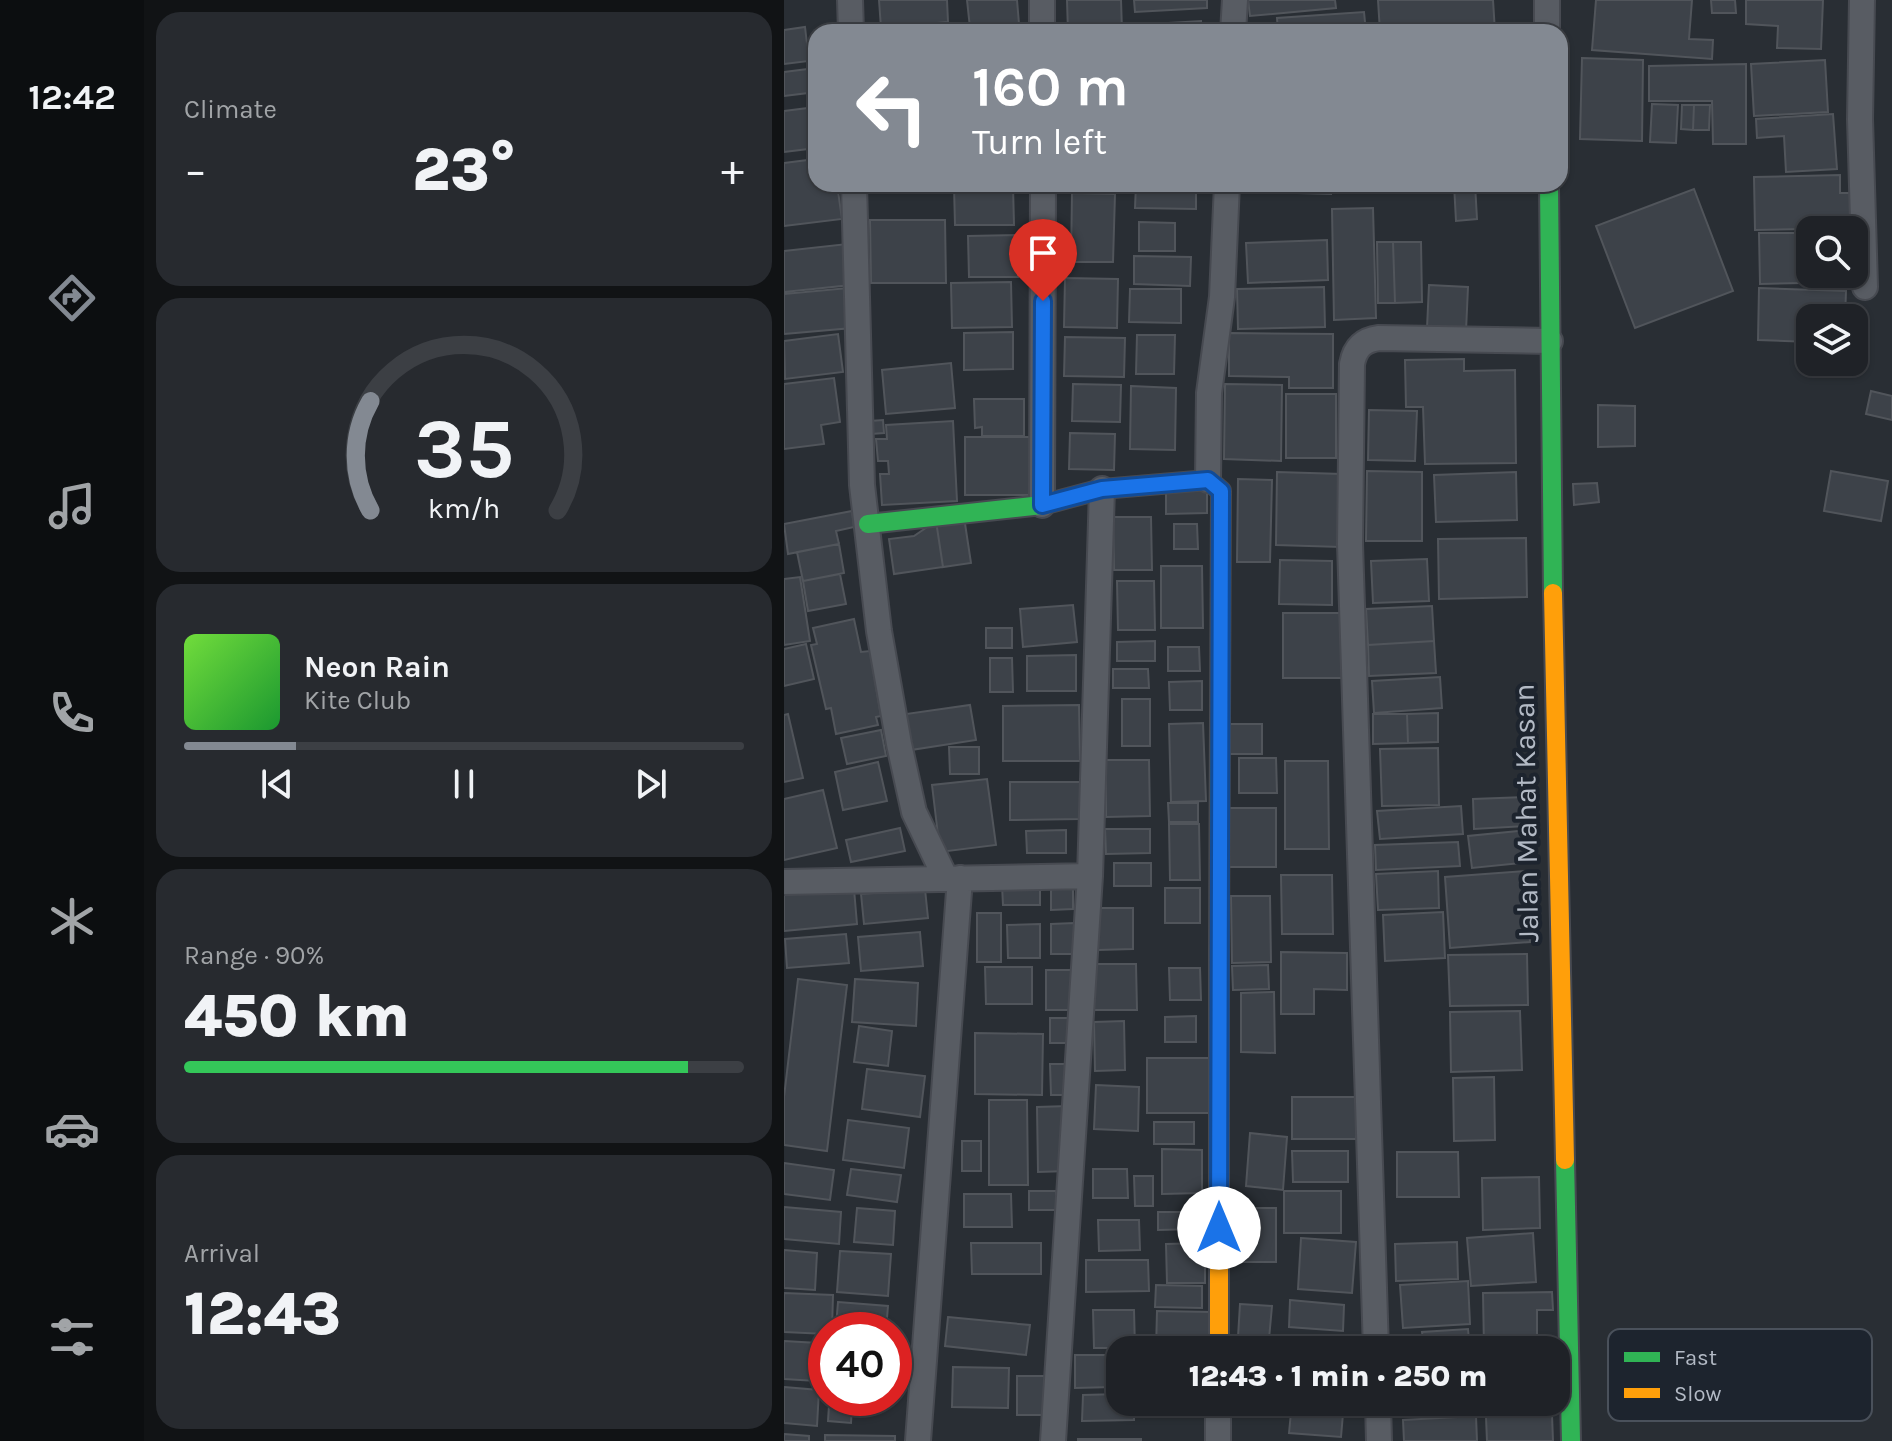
<!DOCTYPE html>
<html lang="en">
<head>
<meta charset="utf-8">
<style>
  :root { --surface:#1f2227; --page:#272a2f; --text:#f1f3f6; --muted:#a1a4a7; --line:#3c3f44; --accent:#838992 }
  body { margin:0; font-family:Karla,sans-serif; background:var(--page); color:var(--text); height:100vh; display:flex; flex-direction:column; font-size:30px; white-space:nowrap }
  * { box-sizing:border-box; margin:0 }
  p { font-size:26px; color:var(--muted) }
  .icon { flex:none; width:44px; height:44px; fill:none; stroke:currentColor; stroke-width:2; stroke-linecap:round; stroke-linejoin:round }
  .map { position:relative; flex:1; overflow:hidden }
  .details { display:flex; flex-direction:column; gap:12px; padding:12px; background:#111315; width:640px }
  .details>* { flex:none }
  .guide { position:absolute; left:24px; top:24px; width:760px; height:168px; border-radius:24px; box-shadow:0 2px 6px #0004,0 0 0 2px var(--line); background:#838992; color:#fff; overflow:hidden }
  .buttons { position:absolute; left:1012px; top:216px; display:grid; gap:16px }
  .buttons a { display:grid; place-items:center; width:72px; height:72px; border-radius:16px; background:var(--surface); box-shadow:0 2px 6px #0004,0 0 0 2px var(--line); font-size:40px }
  .speed { position:absolute; left:24px; top:1312px; display:flex; gap:16px; font-size:40px; font-weight:700; text-align:center }
  .speed>* { display:grid; place-content:center; width:104px; height:104px; border-radius:50%; background:var(--surface); box-shadow:0 2px 6px #0004,0 0 0 2px var(--line); line-height:1 }
  .speed .limit { border:12px solid #d22; background:#fff; color:#111 }
  .pin { position:absolute; display:grid; place-items:center; width:68px; height:68px; color:#fff; margin:-82px -34px; border-radius:50% 50% 50% 0; rotate:-45deg; box-shadow:0 0 8px #0007 }
  .pin .icon { rotate:45deg }
  .me { position:absolute; width:88px; margin:-44px; rotate:0deg; stroke-linejoin:round; filter:drop-shadow(0 0 6px #0008) }
  .turn { display:flex; align-items:center; gap:28px; height:168px; padding:0 32px; font-size:36px }
  .turn .icon { width:104px; height:104px; stroke-width:2.5 }
  .turn b { display:block; font-size:56px; line-height:68px }
  .big { font-size:60px; font-weight:800; line-height:1.1 }
  .details .widget { flex:1; display:flex; flex-direction:column; justify-content:center; gap:12px; min-width:0; padding:0 28px; border-radius:24px; background:var(--page) }
  .details .dial { align-items:center; gap:0 }
  .dial svg { height:208px; overflow:visible; fill:none; stroke:var(--line); stroke-width:7; stroke-linecap:round; text-anchor:middle }
  .dial text { fill:var(--text); stroke:none }
  .song { display:flex; align-items:center; gap:24px }
  .cover { width:96px; height:96px; border-radius:12px; background:linear-gradient(135deg,hsl(100 70% 55%),hsl(130 70% 35%)) }
  .played { height:8px; border-radius:4px; background:linear-gradient(90deg,var(--accent) 20%,var(--line) 20%) }
  .keys { display:flex; justify-content:space-around; direction:ltr }
  .heat { display:flex; justify-content:space-between; align-items:center; font-size:44px; direction:ltr }
  .charge { height:12px; border-radius:6px; background:linear-gradient(90deg,#34c759 90%,var(--line) 0) }
  .trip { position:absolute; left:322px; top:1336px; width:464px; height:80px; border-radius:24px; background:var(--surface); box-shadow:0 2px 6px #0004,0 0 0 2px var(--line); font-weight:800; line-height:80px; text-align:center }
  main { display:flex; flex:1; min-height:0 }
  .menu { display:flex; flex-direction:column; width:144px; justify-content:space-around; align-items:center; background:#0c0e10; color:var(--muted) }
  .menu .icon { width:56px; height:56px }
  .menu .active { color:var(--accent) }
  .menu b { font-size:36px; color:var(--text) }
  .map>svg:first-child { display:block }
  .building { fill:#3d4249; stroke:#51555b; stroke-width:2 }
  .lines { fill:none; stroke-linecap:round; stroke-linejoin:round }
  .street-casing { stroke:#474a51; stroke-width:28 }
  .fast-casing { stroke:#474a51; stroke-width:22 }
  .slow-casing { stroke:#474a51; stroke-width:22 }
  .street { stroke:#585c63; stroke-width:24 }
  .fast { stroke:#30b455; stroke-width:18 }
  .slow { stroke:#ff9f0a; stroke-width:18 }
  .route-casing { stroke:#114b97; stroke-width:20 }
  .route { stroke:#1a73e8; stroke-width:14 }
  .labels { text-anchor:middle; dominant-baseline:central; stroke-width:8; stroke-linejoin:round; paint-order:stroke }
  .street-label { font-size:30px; fill:#b3bac5; stroke:#1d242e }
  .key { fill:#1d242e; stroke:#4a515b; stroke-width:2 }
  .key-label { font-size:22px; fill:#b3bac5 }
</style>
</head>
<body>
<main>
<nav class="menu">
<b>12:42</b>
<svg class="icon active" aria-label="directions" viewBox="0 0 24 24"><path d="M12 3l9 9-9 9-9-9zM9 14v-3h6M13 9l2 2-2 2"/></svg>
<svg class="icon" aria-label="music" viewBox="0 0 24 24"><path d="M9 18V5l10-2v13"/><circle cx="6" cy="18" r="3"/><circle cx="16" cy="16" r="3"/></svg>
<svg class="icon" aria-label="phone" viewBox="0 0 24 24"><path d="M5 4h4l2 5-3 2q2 4 5 5l2-3 5 2v4C11 20 4 13 5 4z"/></svg>
<svg class="icon" aria-label="climate" viewBox="0 0 24 24"><path d="M12 3v18M4 7l16 10M4 17L20 7"/></svg>
<svg class="icon" aria-label="car" viewBox="0 0 24 24"><path d="M5 17H2v-5l4-1 3-4h7l3 4 3 1v5h-3M9 17h6M6 11h13"/><circle cx="7" cy="17" r="2"/><circle cx="17" cy="17" r="2"/></svg>
<svg class="icon" aria-label="filters" viewBox="0 0 24 24"><path d="M4 7h16M4 17h16"/><circle cx="9" cy="7" r="2"/><circle cx="15" cy="17" r="2"/></svg>
</nav>
<section class="details">
<div class="widget"><p>Climate</p>
<div class="heat"><a>−</a><b class="big">23°</b><a>+</a></div>
</div>
<div class="widget dial"><svg viewBox="0 0 100 80">
<path d="M14 69A42 42 0 1 1 86 69"/>
<path d="M14 69A42 42 0 0 1 14 27" stroke="#838992"/>
<text x="50" y="56" font-size="32" font-weight="700">35</text>
<text x="50" y="72" font-size="11">km/h</text>
</svg></div>
<div class="widget">
<div class="song"><i class="cover"></i><div><b>Neon Rain</b><p>Kite Club</p></div></div>
<div class="played"></div>
<div class="keys"><svg class="icon" aria-label="previous" viewBox="0 0 24 24"><path d="M18 5L8 12l10 7zM5 5v14"/></svg><svg class="icon" aria-label="pause" viewBox="0 0 24 24"><path d="M8 5v14M16 5v14"/></svg><svg class="icon" aria-label="next" viewBox="0 0 24 24"><path d="M6 5l10 7-10 7zM19 5v14"/></svg></div>
</div>
<div class="widget"><p>Range · 90%</p><b class="big">450 km</b><div class="charge"></div></div>
<div class="widget"><p>Arrival</p><b class="big">12:43</b></div>
</section>
<div class="map">
<svg width="1108" height="1441" viewBox="0 0 1108 1441">
  <rect width="100%" height="100%" fill="#292e34"/>
  <path class="building" d="M95,0H163L164,22L97,28Z
    M183,0H233L235,24L186,28Z
    M283,0H337L338,31L284,32Z
    M350,0H423V8L351,12Z
    M464,0H551L552,8L466,16Z
    M594,0H709L711,32H596Z
    M812,0H908L905,39L929,40L928,59L808,50Z
    M927,0H951L952,13H928Z
    M962,0H1039L1037,49L993,48L994,26L962,24Z
    M580,12L582,32H494L493,18Z
    M417,21V32H351V25Z
    M21,27L25,61L0,64V30Z
    M798,58L859,60L858,141L796,139Z
    M1041,60L1044,112L970,116L967,64Z
    M962,64V144H929L928,101H865V66Z
    M32,68V92L0,96V72Z
    M868,104L894,105L892,143L866,142Z
    M898,105H910L909,130L897,129Z
    M910,105H926L925,130H909Z
    M32,107V148L0,152V111Z
    M1049,114L1053,169L1002,172L1000,136L973,138L972,119Z
    M32,159V184H53L58,219L0,226V163Z
    M1056,175V193H1075L1076,228L971,230L970,177Z
    M352,184H412V209L351,208Z
    M473,184H547V194L473,192Z
    M670,184H691L693,219L672,221Z
    M170,186H229L230,225H171Z
    M910,189L949,291L851,328L812,226Z
    M288,193L331,194L329,262H287Z
    M589,208L592,318L550,320L548,209Z
    M86,220H161L162,283H87Z
    M355,222L391,223V251H355Z
    M975,233H1026V274H1066L1067,282L976,284Z
    M233,235L234,277H185L184,236Z
    M543,240L544,280L464,283L462,243Z
    M593,242H609L611,303H594Z
    M609,242H637L638,302L611,303Z
    M63,244L67,285L0,292V251Z
    M350,256L407,257L406,286L350,284Z
    M281,278L334,279L333,328L280,327Z
    M227,282L228,327L168,328L167,283Z
    M645,285L684,287L682,331L643,328Z
    M540,287L541,327L454,329L453,289Z
    M64,288L68,328L0,334V294Z
    M975,288L1062,291L1061,318H1026V342L974,340Z
    M346,289H397V323L345,322Z
    M229,332V369L180,370V333Z
    M445,333L549,334V388H505V377L445,376Z
    M54,334L59,372L1,379L0,341Z
    M353,335H391L390,374H352Z
    M281,337L341,338L340,377L280,376Z
    M680,359V371L731,370L732,463L641,464L639,407H622L621,360Z
    M167,363L171,408L102,414L98,370Z
    M50,378L56,422L37,425L40,444L0,449V384Z
    M289,384L337,385L336,422L288,421Z
    M441,384L498,385L497,461L440,459Z
    M347,386L392,388L391,450L346,449Z
    M1087,391L1108,396V420L1082,414Z
    M502,394H552V458H502Z
    M190,399H240V436H198V427L191,428Z
    M814,405L851,406V446L814,447Z
    M585,410L633,411L631,461L584,460Z
    M99,420L100,433L87,434L86,421Z
    M169,421L173,501L98,505L96,474H105L104,461H94L92,439H103L102,425Z
    M286,433L331,434L330,470L285,469Z
    M181,437H254V495H181Z
    M583,471L638,472V541H582Z
    M1047,471L1104,481L1097,521L1040,511Z
    M493,472L558,474L557,547L492,545Z
    M732,472L733,520L652,522L650,475Z
    M454,479L488,480L486,562H453Z
    M382,483H423V513L382,514Z
    M813,483L815,502L790,505L789,484Z
    M68,511L70,527L52,531L55,544L4,554L0,524Z
    M180,517L187,563L159,567L152,521Z
    M329,517H367L368,570H330Z
    M152,521L159,567L110,574L105,539L130,536Z
    M390,524H413L414,549H390Z
    M742,538L743,597L655,599L654,539Z
    M55,544L60,573L19,581L13,552Z
    M643,559L645,601L589,603L587,561Z
    M496,560L548,561V605L495,604Z
    M377,566H418L419,628H377Z
    M56,574L62,604L24,611L19,581Z
    M16,577L26,641L0,645V579Z
    M333,581H370L371,630H334Z
    M289,605L293,642L239,647L236,609Z
    M648,606L650,641L584,645L582,609Z
    M499,613H561L562,678H499Z
    M70,619L77,652L86,651L97,716L92,717L94,725L52,734L47,708L42,709L27,645L33,644L29,628Z
    M202,628H228V648H202Z
    M371,641V661H333V642Z
    M650,641L652,673L585,676L584,645Z
    M22,644L30,679L0,686V649Z
    M384,647H415L416,671H384Z
    M292,655V691H243V656Z
    M206,658H228L229,692H206Z
    M329,669H364L365,688H329Z
    M656,677L658,708L590,713L588,681Z
    M418,681V710H386L385,682Z
    M338,699H366V746H338Z
    M186,705L192,740L127,750L122,714Z
    M295,705L296,761H219V706Z
    M654,713V742L624,743L623,714Z
    M4,714L19,778L0,782V715Z
    M589,714H623L624,743L589,744Z
    M419,723L422,801L387,802L385,724Z
    M445,724H478V754H446Z
    M97,730L102,756L63,764L57,738Z
    M165,747H195V774H166Z
    M654,748L655,805L598,806L596,749Z
    M455,758H492L493,793H455Z
    M322,760H365L366,816L322,817Z
    M501,761H544L545,849H501Z
    M94,762L103,801L59,810L51,772Z
    M203,779L212,845L156,852L148,785Z
    M226,782H296V819L226,820Z
    M39,790L53,848L0,860V799Z
    M741,797L742,826L690,829L689,799Z
    M384,803H414V822H385Z
    M677,806L679,834L596,839L593,811Z
    M445,808H492V867H445Z
    M385,824H415L416,880H386Z
    M116,828L121,851L67,862L62,840Z
    M321,829H366V853L322,854Z
    M282,830V853H243L242,831Z
    M744,830L748,862L688,868L684,836Z
    M674,842L676,866L592,870L591,845Z
    M330,863H367V886H330Z
    M654,871L655,908L594,910L592,874Z
    M741,871L746,942L666,948L661,877Z
    M497,875H548L549,934H498Z
    M218,885H256V905H219Z
    M267,886H289V909L267,910Z
    M381,888H416V923H381Z
    M70,889L73,924L0,931V895Z
    M141,889L144,918L80,924L77,894Z
    M447,896H486L487,962L448,963Z
    M314,908H349V949L314,950Z
    M659,912L661,958L601,961L599,915Z
    M193,913H217V962H193Z
    M290,923V954H267V924Z
    M256,924V958H224L223,925Z
    M136,932L139,966L77,971L74,937Z
    M62,934L65,963L3,968L1,939Z
    M497,952L563,953V990L530,989V1014H497Z
    M743,954L744,1005L666,1006L664,955Z
    M306,964H352L353,1010H307Z
    M484,965L485,989L449,990L448,966Z
    M201,967H248V1004H202Z
    M385,968H416L417,1000H386Z
    M262,970H288V1010H262Z
    M14,979L63,985L43,1151L0,1145V1097Z
    M71,979L134,983L132,1026L68,1022Z
    M490,992L491,1053L457,1052V993Z
    M736,1011L738,1070L667,1072L666,1012Z
    M412,1016V1042H381V1017Z
    M266,1018H288L289,1043H266Z
    M340,1021L341,1070L311,1071L310,1022Z
    M75,1026L108,1031L104,1066L70,1062Z
    M191,1033L259,1034L258,1095L191,1094Z
    M363,1058H431L432,1113H363Z
    M266,1064H289L290,1095H267Z
    M83,1069L141,1076L136,1117L78,1109Z
    M710,1077L711,1140L670,1141L669,1078Z
    M312,1085L355,1087L354,1131L310,1129Z
    M508,1097H572V1139H508Z
    M205,1100H243L244,1185H205Z
    M284,1106V1171L254,1172L253,1107Z
    M64,1120L125,1128L120,1168L59,1160Z
    M370,1122H410V1144H370Z
    M466,1133L503,1137L499,1190L462,1186Z
    M178,1141H197V1171H178Z
    M378,1149L418,1150V1193L378,1194Z
    M508,1151H564V1182H509Z
    M613,1152H674L675,1197H613Z
    M0,1163L50,1170L46,1200L0,1194Z
    M67,1169L117,1175L113,1202L63,1195Z
    M309,1169H343L344,1198H309Z
    M350,1176H369V1206H351Z
    M755,1177L756,1228L699,1230L698,1178Z
    M245,1191H272V1210H245Z
    M500,1191H557V1233H500Z
    M180,1194H227L228,1227H180Z
    M0,1207L57,1212L55,1244L0,1239Z
    M73,1208L111,1211L109,1245L70,1242Z
    M442,1208H492V1262H443Z
    M374,1212H414V1229L374,1230Z
    M314,1220H355L356,1250L315,1251Z
    M749,1233L752,1282L687,1286L683,1238Z
    M517,1238L572,1242L568,1293L514,1289Z
    M673,1242L674,1279L612,1281L611,1244Z
    M187,1243H257V1274H188Z
    M421,1243V1283H383L382,1244Z
    M0,1250L33,1253L31,1290L0,1288Z
    M56,1251L107,1254L104,1296L53,1292Z
    M302,1260H364L365,1291L302,1292Z
    M684,1281L686,1324L619,1328L616,1285Z
    M372,1285L418,1286V1308L371,1307Z
    M768,1292L769,1310H753V1347L700,1348L699,1293Z
    M0,1293L49,1295L48,1330H42V1334L0,1332Z
    M506,1300L560,1305L559,1331L505,1327Z
    M54,1302L104,1306L102,1330L52,1326Z
    M456,1304L488,1306L485,1339L454,1337Z
    M309,1310H350L351,1348H310Z
    M373,1311L428,1312V1350H372Z
    M164,1317L246,1325L242,1355L161,1346Z
    M684,1329L686,1350H607V1342L639,1340L638,1332Z
    M550,1337L587,1338V1350H550Z
    M502,1339L545,1342L544,1350H501Z
    M0,1341L34,1343L32,1381L0,1379Z
    M291,1355H329V1387L291,1388Z
    M169,1367L225,1368L224,1408L168,1407Z
    M233,1376H261V1415H233Z
    M0,1387L35,1390L33,1426L0,1423Z
    M336,1394V1402H350V1420L298,1421L299,1395Z
    M457,1402H493V1409L456,1406Z
    M508,1402H560L557,1437L505,1433Z
    M618,1402H690V1411L619,1416Z
    M701,1402H763V1412H702Z
    M45,1405L68,1406L67,1423L44,1421Z
    M768,1415L769,1441H703L702,1417Z
    M692,1416L693,1441H620L619,1420Z
    M0,1434L25,1436V1441H0Z
    M41,1435L111,1436V1441H41Z
    M294,1439H357V1441H294Z"/>
  <g class="lines">
    <g class="street-casing">
      <path id="street" d="M66,0L67,32
        M258,0V32
        M763,0V32
        M1078,0L1076,119L1081,287
        M449,32L451,0
        M70,184L78,485L95,631L115,744L130,812L161,877
        M424,480L425,393L438,297L443,184
        M258,505L259,184
        M0,882L306,876
        M592,1350L566,544L568,364C571,348 579,340 595,338L766,341
        M594,1402L595,1441
        M134,1441L176,878
        M269,1441L306,876L318,489
        M434,1441V1402"/>
    </g>
    <g class="fast-casing">
      <path id="fast" d="M765,184L769,593
        M84,524L258,505L318,489L424,480L437,491L435,948
        M781,1160L787,1441"/>
    </g>
    <g class="slow-casing">
      <path id="slow" d="M769,593L781,1160
        M435,948V1350"/>
    </g>
    <use href="#street" class="street"/>
    <use href="#fast" class="fast"/>
    <use href="#slow" class="slow"/>
  </g>
  <g class="lines">
    <g class="route-casing">
      <path id="route" d="M259,301L258,505L318,489L424,480L437,491L435,1228"/>
    </g>
    <use href="#route" class="route"/>
  </g>
  <g class="labels">
    <g class="street-label">
      <text transform="translate(742 813) rotate(-91)">Jalan Mahat Kasan</text>
    </g>
  </g>
  <rect x="824" y="1329" width="264" height="92" rx="12" class="key"/>
  <rect x="840" y="1352" width="36" height="10" fill="#30b455"/>
  <rect x="840" y="1388" width="36" height="10" fill="#ff9f0a"/>
  <g class="key-label">
    <text x="890" y="1365">Fast</text>
    <text x="890" y="1401">Slow</text>
  </g>
</svg>
<div class="buttons">
<a><svg class="icon" aria-label="search" viewBox="0 0 24 24"><circle cx="10" cy="10" r="6"/><path d="M15 15l6 6"/></svg></a>
<a><svg class="icon" aria-label="layers" viewBox="0 0 24 24"><path d="M12 4l9 5-9 5-9-5zM3 14l9 5 9-5"/></svg></a>
</div>
<div class="speed"><div class="limit">40</div></div>
<div class="pin" style="left:259px;top:301px;background:#d93025"><svg class="icon" aria-label="arrive" viewBox="0 0 24 24"><path d="M6 21V4h12l-3 4 3 4H6"/></svg></div>
<svg class="me" style="left:435px;top:1228px" viewBox="-20 -20 40 40"><circle r="19" fill="#fff"/><path d="M0-13L10 11 0 6-10 11z" fill="#1a73e8"/></svg>
<div class="trip">12:43 · 1 min · 250 m</div>
<div class="guide">
<div class="turn"><svg class="icon" aria-label="left" viewBox="0 0 24 24"><path d="M17 20v-9H6M10 6l-5 5 5 5"/></svg><div><b>160 m</b>Turn left</div></div>
</div>
</div>
</main>
</body>
</html>
